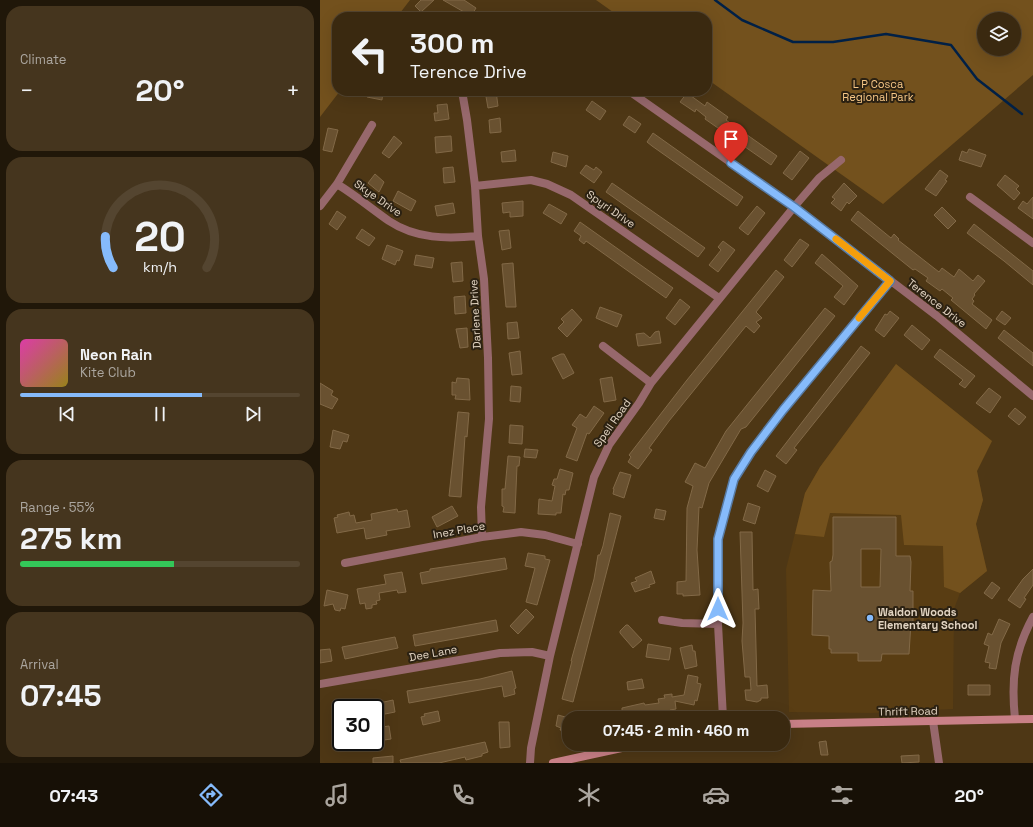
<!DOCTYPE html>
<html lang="en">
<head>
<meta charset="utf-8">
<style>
  :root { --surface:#3a2910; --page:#45351e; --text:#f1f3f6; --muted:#aba69f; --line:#544530; --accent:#86bbfb }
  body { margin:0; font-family:"Space Grotesk",sans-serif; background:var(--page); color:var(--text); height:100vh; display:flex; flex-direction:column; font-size:15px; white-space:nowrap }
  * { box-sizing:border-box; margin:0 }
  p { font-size:13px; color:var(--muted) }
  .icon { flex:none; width:22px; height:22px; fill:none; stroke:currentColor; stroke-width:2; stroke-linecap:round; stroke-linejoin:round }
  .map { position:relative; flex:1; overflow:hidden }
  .side { display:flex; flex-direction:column; gap:6px; padding:6px; background:#201709; width:320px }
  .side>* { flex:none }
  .hud { position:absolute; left:12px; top:12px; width:380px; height:84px; border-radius:16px; box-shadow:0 4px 16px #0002,0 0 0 1px var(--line); background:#3a2910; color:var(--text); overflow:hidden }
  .buttons { position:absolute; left:657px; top:12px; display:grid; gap:8px }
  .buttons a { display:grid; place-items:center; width:44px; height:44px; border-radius:50%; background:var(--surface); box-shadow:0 4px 16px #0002,0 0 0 1px var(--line); font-size:20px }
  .speed { position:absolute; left:12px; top:699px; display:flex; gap:8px; font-size:20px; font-weight:700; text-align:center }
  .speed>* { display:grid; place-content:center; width:52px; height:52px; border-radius:50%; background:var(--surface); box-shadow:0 4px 16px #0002,0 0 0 1px var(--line); line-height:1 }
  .speed .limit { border:2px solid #111; border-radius:6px; background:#fff; color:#111 }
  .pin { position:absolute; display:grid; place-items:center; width:34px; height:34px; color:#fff; margin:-41px -17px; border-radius:50% 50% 50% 0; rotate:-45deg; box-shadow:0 0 4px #0007 }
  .pin .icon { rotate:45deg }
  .me { position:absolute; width:44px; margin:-22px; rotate:0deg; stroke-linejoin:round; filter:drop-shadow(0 0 3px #0008) }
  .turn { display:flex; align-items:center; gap:14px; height:84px; padding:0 12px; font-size:18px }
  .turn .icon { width:52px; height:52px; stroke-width:2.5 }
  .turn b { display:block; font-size:28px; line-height:34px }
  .big { font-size:30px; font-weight:700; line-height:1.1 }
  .side .card { flex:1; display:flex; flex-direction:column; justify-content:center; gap:6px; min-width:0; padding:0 14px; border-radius:16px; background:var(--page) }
  .side .dial { align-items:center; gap:0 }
  .dial svg { height:104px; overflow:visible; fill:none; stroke:var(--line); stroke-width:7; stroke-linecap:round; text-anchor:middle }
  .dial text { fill:var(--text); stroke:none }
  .song { display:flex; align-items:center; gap:12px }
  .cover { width:48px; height:48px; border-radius:6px; background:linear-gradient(135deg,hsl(320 70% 55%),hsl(50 70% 35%)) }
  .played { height:4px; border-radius:2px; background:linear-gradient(90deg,var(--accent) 65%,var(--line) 65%) }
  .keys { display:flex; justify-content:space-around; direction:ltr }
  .heat { display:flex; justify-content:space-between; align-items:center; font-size:22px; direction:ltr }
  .charge { height:6px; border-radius:3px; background:linear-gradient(90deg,#34c759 55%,var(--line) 0) }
  .trip { position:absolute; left:242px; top:711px; width:228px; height:40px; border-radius:16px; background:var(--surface); box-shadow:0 4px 16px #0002,0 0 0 1px var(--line); font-weight:700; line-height:40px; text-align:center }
  .dock { display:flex; height:64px; justify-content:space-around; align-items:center; background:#171006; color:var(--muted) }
  .dock .icon { width:28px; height:28px }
  .dock .active { color:var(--accent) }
  .dock b { font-size:18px; color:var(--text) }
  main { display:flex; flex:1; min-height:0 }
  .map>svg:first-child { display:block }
  .built { fill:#593d13 }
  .green { fill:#73511d; fill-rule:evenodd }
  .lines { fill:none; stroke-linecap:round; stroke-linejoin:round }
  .stream { stroke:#002046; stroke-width:2.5 }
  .building { fill:#695130; stroke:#826947; fill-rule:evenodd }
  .street { stroke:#97686c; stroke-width:8 }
  .secondary { stroke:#c98087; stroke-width:8 }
  .route-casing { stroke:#577aa3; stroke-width:10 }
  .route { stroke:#86bbfb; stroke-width:7 }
  .slow { stroke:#f59e0b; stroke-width:7 }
  .poi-dot { fill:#86bbfb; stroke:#2b2112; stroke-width:1.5 }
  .labels { text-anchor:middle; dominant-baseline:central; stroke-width:4; stroke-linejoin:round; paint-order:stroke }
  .park-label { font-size:11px; fill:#f7c786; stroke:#2b2112 }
  .street-label { font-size:11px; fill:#e1d3c1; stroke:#2b2112 }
  .poi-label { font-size:11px; font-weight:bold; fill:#e1d3c1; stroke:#2b2112; text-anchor:start }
</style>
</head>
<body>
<main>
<section class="side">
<div class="card"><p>Climate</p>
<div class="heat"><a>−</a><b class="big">20°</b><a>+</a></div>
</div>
<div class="card dial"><svg viewBox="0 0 100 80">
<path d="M14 69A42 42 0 1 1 86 69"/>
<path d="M14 69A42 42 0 0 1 8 45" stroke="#86bbfb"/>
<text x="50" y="56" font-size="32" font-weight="700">20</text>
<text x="50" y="72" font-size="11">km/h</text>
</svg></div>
<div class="card">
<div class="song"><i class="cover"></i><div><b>Neon Rain</b><p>Kite Club</p></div></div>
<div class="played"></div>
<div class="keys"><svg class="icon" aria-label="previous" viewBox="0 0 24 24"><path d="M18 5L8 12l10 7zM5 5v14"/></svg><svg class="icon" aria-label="pause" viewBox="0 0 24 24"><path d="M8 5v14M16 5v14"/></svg><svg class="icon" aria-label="next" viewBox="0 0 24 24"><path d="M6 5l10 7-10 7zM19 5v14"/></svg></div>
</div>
<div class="card"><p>Range · 55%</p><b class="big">275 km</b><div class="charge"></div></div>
<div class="card"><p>Arrival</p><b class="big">07:45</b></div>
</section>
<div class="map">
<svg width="713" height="763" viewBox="0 0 713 763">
  <rect width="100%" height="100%" fill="#4e3715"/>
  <path class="built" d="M576,364L672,441L657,471L663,500L656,524L667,571L640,593L634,609L633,709L552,713L469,712L466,569L485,493L500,467Z"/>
  <path class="green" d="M0,0H90L77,17H17V91H20L0,117Z
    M276,0H713V75L563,204L387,79V17H300ZM664,19H694V49H664Z
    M576,364L672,441L657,471L663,500L656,524L667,571L640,593L624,587L623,546L584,545L581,515L510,513L504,537L475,534L485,493L500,467Z"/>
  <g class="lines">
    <path class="stream" d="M395,0L422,20L473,42H513L566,34L631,45L657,79L702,114"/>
  </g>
  <path class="building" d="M101,0H114L101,12L95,6Z
    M123,0H144L156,8L151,16Z
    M48,91H63L62,100L47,97Z
    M165,91H176L178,106L168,108Z
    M367,93L385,106L387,102L408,117L406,120L457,156L451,165L385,119L386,117L376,109L375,112L360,102Z
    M272,101L286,111L280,120L266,110Z
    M127,104L129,119L115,121L114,113H118L117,105Z
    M309,116L321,124L315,133L303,125Z
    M180,118L181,132L170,133L169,120Z
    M8,128L18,130L12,152L3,150Z
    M333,133L423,197L417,206L332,146L327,142Z
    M74,136L82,143L69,158L62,153Z
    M131,136L132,151L116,153L115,137Z
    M649,149L666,155L661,167L639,160L642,151L647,153Z
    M195,150L196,161L182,162L181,152Z
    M480,151L489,158L472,180L463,173Z
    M233,152L248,156L246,167L231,162Z
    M266,165L274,170L276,167L282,172L274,183L260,173Z
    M133,167L135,182L124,183L123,168Z
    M620,170L628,176L625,180L627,181L616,196L605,189Z
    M55,174L64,182L59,192L48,183Z
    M685,175L699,186L696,189L700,193L694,200L677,185Z
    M292,183L385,248L378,257L286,192Z
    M524,183L537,196L529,204L527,202L521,211L511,203L515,199L512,197Z
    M78,191L96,201L91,211L73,201Z
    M713,197V219L698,208L703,201L707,204Z
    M203,201V216L190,217V212L183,213L182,203Z
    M133,203L135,213L117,216L115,206Z
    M229,204L247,214L241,224L223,213Z
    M437,206L445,213L428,235L419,228Z
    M622,207L636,221L628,229L614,215Z
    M17,211L26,217L17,230L9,224Z
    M538,211L571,238L574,234L579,239L578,240L619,272L622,268L634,277L639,269L653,281L658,275L665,281L654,294L655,295L652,299L654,301L652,304L672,320L666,329L631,300L633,298L622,289L620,291L606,281L608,278L595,269L593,270L531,220Z
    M260,222L353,288L346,298L266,241L264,244L259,240L261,236L254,231Z
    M654,224L713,271V285L684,261L647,233Z
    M42,229L55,238L49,246L36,238Z
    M189,230L191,248L182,250L179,231Z
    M480,239L489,245L472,267L464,260Z
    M403,241L415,250L398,272L389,265L401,250L398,247Z
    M67,245L83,251L79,261L77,260L75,265L62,259Z
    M502,254L538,286L524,305L514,297L523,286L495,263Z
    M96,255L114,258L112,268L94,265Z
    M142,262L143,281L133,282L131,263Z
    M193,263L196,307H186L182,264Z
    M456,270L464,277L436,312L442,318L436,322L440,326L434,333L426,326L349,421L329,448L332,450L318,469L308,462L311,457L309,455L367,380Z
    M145,296L146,313L135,314L134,297Z
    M360,299L370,307L355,325L346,318Z
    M280,307L302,315L297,327L276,318Z
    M505,308L515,316L426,427L421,429L389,483L382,508L379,507L377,550L380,595L363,596V594H357V582L366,581L367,508L373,486L365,482L375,463L385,468L406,431Z
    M252,309L262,320L247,337L238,328L244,322L241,319Z
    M570,311L579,318L564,337L555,330L565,314L567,315Z
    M682,311L691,318L685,325L676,319Z
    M197,322L199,338L188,339L187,323Z
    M592,325L610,340L602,350L584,335Z
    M147,328L148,347L140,348L136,329Z
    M684,330L713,353V366L678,338Z
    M339,331L341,343L318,346L316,334L324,333L330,338L335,332Z
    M541,346L550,353L474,448L477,450L466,464L456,456Z
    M620,349L655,376L645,388L639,384L643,380L614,357Z
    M200,351L202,374L192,375L189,353Z
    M241,354H244L254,373L243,379L232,358Z
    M292,377L296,400L284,402L280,379Z
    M137,378L149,379L150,400L135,399L136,395H132V382L136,383Z
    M0,383L13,391L11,395L18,399L12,409L0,404Z
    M191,386L201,387L200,402L190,401Z
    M669,388L681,397L670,413L656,403Z
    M274,406L284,413L269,434L267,433L257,461L246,457L257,428L252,425L260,414L266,418Z
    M695,408L706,417L699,425L688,416Z
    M138,412L149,413L147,437L145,436L141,497L129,496Z
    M190,425L203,426L202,444L189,443Z
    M13,430L29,435L27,442L23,441L20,449L10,447Z
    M205,449L218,450L216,458L204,457Z
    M188,456L200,457L199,466H197L195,513L183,512L184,507L182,506V489H185Z
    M240,469L253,473L249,490H246L245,495L243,494L241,513H236V515L218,514L219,499L232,501L235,486L232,485L234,479H237Z
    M445,470L456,476L448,492L437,486Z
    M300,472L311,475L304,498L293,494L294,489H293Z
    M428,503L440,507L435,524L423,520Z
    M132,506L138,516L117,527L112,517Z
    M77,509L78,512L87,510L90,527L66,531L67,535L46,539L44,528L17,533L14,518L18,517L17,515L29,512L30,516L34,515L36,523L52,520L51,514Z
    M336,509L346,511L344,520L334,518Z
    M290,513L301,516L253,702L242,699L252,661H251L274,579L278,555H280L283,546Z
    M513,517H576V556H590L591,562L590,591H593V622H591L589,654H562L561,661H538V653H511V649H509V636L492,635L493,590L511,591L510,562L512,561L513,555ZM541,549H561L560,587H541Z
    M420,532H432L433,590L438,589L439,609H435L437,686L447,685L448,698H441V700L437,702L426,700L425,690H431L430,677H425L422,641L423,623Z
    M208,553L225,556V559L230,560L217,605L206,602L215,568L205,566Z
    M185,558L187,569L102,584L100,573L110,571V569Z
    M713,569V585L704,598L706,599L700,608L688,600L703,579Z
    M331,571L335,583L329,585L330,587L315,592L311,583L317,581L315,578Z
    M82,572L86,592L78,593L77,590L59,593L60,600L56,601L57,604L52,605V608L46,609L45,603L40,604L37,589L66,584L64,575Z
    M672,582L680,588L672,599L664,593Z
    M7,590L28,595L25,609L21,608L20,611L15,610L13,604L4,606Z
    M206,609L214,617L198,634L190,626Z
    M679,619L690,624L681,643L676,669L669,668L670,663L665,662L669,646L664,644L668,633L672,635Z
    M176,620L178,631L95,646L93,635Z
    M306,625H308L322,640L313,648L300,633V631Z
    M75,637L78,648L25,659L22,647Z
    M328,644L351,648L349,660L326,657Z
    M372,645L373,651H375L377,666L365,669L360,648Z
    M10,649L12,661L0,663V650Z
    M192,671L196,688L194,689L195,694L184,697L182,686L89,703L87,691L160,679Z
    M368,675L378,677L377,683L381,684L377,701L375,700L374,705L355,701L356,709L350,710L351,712L313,718H285V715L302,711V708L324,703L325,705L339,703L338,699L345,698L344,695L352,694V697L364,695Z
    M322,679L324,688L308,690L307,682Z
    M648,685H670V695H648Z
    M73,700L75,712L55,716V704Z
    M118,711L120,721L103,725L101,717L105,716L104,714Z
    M238,715L249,718V732L240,730L241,728L236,726Z
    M179,722H189L190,747L180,748Z
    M69,726L71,739L64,740L62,727Z
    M506,741L508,755H501L499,742Z
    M165,742L168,752L162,754V756L146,760L145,757L119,763H81L80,760Z
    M599,755V762L582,763L581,756Z
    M73,756V763H53V758Z"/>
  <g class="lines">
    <path class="street" d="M142,91L147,120L155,186L158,236L164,279L168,358L169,419L161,507L162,537
      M309,91L474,207L617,316L713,396
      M17,184C35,195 52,209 69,221C96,239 127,239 158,236
      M155,186L211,180L227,184L251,195L399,298
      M650,197L713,243
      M0,206L17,184L52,125
      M283,346L331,383
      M25,563L162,537L201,532L225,535L258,544
      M342,620L362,623L398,624
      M0,684L180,653L212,652L230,656
      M403,718L398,624V539L414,479L431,452L463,410L570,281
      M695,719C691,680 694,652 713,617
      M613,721L619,763
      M210,763L211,748L230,656L274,477L289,445L319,403L331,383L474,207L499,178L521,160"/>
    <path class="secondary" d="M463,724L713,719
      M233,763L320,744"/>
  </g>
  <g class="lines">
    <g class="route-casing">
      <path id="route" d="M398,609V539L414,479L431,452L463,410L570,281L474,207L411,163"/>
    </g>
    <use href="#route" class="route"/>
    <path class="slow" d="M516,239L570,281L539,318"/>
  </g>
  <circle class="poi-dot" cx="550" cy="618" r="4"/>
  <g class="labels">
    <g class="park-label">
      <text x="558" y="84">L P Cosca<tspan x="558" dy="13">Regional Park</tspan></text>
    </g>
    <g class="street-label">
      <text transform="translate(58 198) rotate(35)">Skye Drive</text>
      <text transform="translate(291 209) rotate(35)">Spyri Drive</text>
      <text transform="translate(617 303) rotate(38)">Terence Drive</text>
      <text transform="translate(155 314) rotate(-93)">Darlene Drive</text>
      <text transform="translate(292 423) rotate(-55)">Spell Road</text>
      <text transform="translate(139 530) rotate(-10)">Inez Place</text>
      <text transform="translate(113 653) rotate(-10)">Dee Lane</text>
      <text transform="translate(588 711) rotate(-1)">Thrift Road</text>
    </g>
    <g class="poi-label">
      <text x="558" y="612">Waldon Woods<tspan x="558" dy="13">Elementary School</tspan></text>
    </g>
  </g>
</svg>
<div class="buttons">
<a><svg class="icon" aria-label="layers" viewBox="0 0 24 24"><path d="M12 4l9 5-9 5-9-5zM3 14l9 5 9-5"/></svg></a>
</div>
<div class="speed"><div class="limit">30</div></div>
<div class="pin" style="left:411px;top:163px;background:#d93025"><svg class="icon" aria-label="arrive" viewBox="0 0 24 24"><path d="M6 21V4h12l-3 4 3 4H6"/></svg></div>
<svg class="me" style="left:398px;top:609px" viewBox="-20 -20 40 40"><path d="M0-17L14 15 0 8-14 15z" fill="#86bbfb" stroke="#fff" stroke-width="4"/></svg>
<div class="trip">07:45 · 2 min · 460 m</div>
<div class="hud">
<div class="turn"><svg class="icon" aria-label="left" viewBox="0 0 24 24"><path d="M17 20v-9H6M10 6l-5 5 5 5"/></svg><div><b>300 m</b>Terence Drive</div></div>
</div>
</div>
</main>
<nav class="dock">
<b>07:43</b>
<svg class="icon active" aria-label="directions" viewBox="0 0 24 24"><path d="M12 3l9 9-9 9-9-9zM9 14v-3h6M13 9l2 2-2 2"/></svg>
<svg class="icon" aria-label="music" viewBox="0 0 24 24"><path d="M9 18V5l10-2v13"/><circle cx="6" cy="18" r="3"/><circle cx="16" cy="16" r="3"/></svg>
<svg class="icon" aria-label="phone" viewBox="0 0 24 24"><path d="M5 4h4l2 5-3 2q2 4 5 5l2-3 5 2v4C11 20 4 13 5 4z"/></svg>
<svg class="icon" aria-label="climate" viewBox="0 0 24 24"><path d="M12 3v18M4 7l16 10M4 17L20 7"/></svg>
<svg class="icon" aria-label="car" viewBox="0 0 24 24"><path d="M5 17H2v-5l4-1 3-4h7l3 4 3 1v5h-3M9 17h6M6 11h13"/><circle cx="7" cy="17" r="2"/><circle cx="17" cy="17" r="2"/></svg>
<svg class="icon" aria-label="filters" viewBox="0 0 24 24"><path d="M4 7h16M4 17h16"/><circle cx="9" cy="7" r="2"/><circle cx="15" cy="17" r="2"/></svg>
<b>20°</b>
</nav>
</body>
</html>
